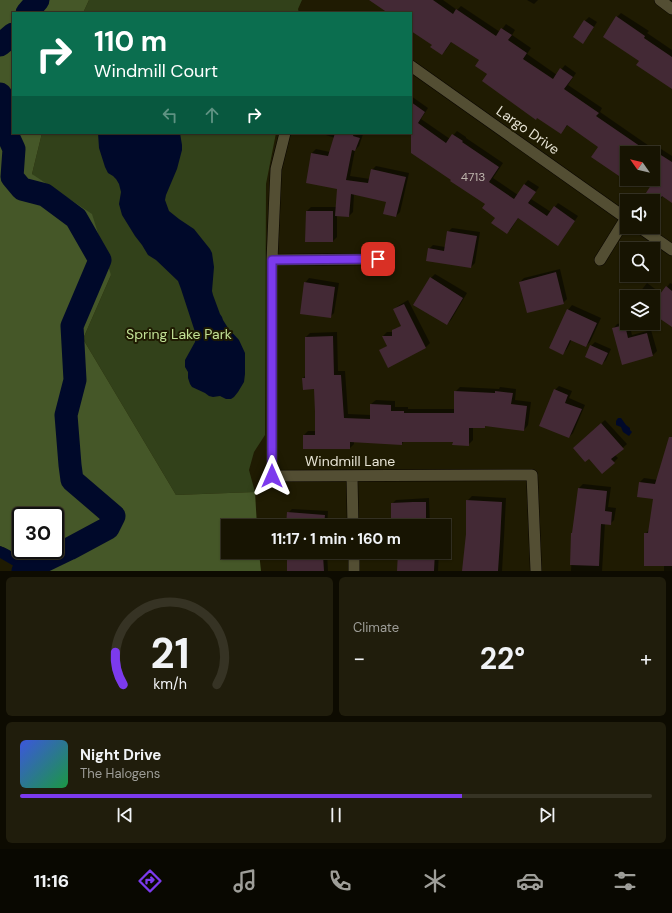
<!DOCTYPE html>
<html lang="en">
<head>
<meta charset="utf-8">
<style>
  :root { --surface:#171402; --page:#201d0c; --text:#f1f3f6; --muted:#9e9e99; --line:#363324; --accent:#7c3aed }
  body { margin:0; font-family:"DM Sans",sans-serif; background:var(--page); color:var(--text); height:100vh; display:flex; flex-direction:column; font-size:15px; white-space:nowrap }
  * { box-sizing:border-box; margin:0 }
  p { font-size:13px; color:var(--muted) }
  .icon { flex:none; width:22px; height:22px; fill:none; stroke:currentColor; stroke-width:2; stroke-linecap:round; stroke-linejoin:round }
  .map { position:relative; height:571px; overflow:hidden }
  .drawer { display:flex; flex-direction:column; gap:6px; padding:6px; background:#0d0b01; flex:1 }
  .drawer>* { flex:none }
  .top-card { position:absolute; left:12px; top:12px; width:400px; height:122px; border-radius:0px; box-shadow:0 1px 3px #0004,0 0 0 1px var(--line); background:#0b6e4f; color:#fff; overflow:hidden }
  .needle { width:26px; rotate:304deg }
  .tools { position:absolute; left:620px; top:146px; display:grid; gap:8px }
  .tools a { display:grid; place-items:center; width:40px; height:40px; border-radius:0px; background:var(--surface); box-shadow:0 1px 3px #0004,0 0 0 1px var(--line); font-size:20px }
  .speed { position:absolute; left:12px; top:507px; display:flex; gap:8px; font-size:20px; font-weight:700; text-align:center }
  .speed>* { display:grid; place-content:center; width:52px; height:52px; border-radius:50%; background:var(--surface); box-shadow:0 1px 3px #0004,0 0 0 1px var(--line); line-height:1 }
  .speed .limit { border:2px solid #111; border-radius:6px; background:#fff; color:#111 }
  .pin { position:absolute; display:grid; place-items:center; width:34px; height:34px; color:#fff; margin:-17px; border-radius:8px; box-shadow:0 2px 6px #0006 }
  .me { position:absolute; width:44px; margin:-22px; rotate:0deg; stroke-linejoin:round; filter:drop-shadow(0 0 3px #0008) }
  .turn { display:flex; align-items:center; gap:14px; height:84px; padding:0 16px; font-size:18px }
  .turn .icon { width:52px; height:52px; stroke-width:2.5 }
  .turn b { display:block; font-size:28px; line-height:34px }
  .lanes { display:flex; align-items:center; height:38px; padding:0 16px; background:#0003; justify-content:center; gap:20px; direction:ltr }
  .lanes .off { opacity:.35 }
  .big { font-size:30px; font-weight:700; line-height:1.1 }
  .drawer .card { flex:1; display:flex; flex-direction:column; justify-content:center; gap:6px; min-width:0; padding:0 14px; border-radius:6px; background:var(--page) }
  .drawer .dial { align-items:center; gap:0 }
  .dial svg { height:104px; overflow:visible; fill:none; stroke:var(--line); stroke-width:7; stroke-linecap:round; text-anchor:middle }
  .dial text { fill:var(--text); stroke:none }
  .song { display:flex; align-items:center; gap:12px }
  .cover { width:48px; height:48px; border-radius:6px; background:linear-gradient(135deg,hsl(230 70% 55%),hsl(140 70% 35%)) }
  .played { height:4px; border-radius:2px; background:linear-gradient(90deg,var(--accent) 70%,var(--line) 70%) }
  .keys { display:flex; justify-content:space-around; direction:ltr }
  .heat { display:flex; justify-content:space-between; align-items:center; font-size:22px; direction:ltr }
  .drawer .tiles { flex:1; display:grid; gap:6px; grid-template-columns:1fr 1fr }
  .card:last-child { grid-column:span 2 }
  .trip { position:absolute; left:221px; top:519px; width:230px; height:40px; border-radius:0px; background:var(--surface); box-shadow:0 1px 3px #0004,0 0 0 1px var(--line); font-weight:700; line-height:40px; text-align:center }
  .dock { display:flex; height:64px; justify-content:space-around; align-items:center; background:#090801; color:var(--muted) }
  .dock .icon { width:28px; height:28px }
  .dock .selected { color:var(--accent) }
  .dock b { font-size:18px; color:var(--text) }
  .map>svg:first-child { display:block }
  .green { fill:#32411a }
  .forest { fill:#455728; fill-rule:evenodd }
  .water { fill:#00092a }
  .shadow { fill:#0007 }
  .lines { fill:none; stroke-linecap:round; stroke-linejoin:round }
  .river { stroke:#00092a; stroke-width:23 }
  .building { fill:#432935 }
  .minor-casing { stroke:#090500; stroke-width:12 }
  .minor { stroke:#534e33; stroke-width:11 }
  .route-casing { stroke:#51269a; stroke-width:10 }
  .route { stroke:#7c3aed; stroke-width:7 }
  .labels { text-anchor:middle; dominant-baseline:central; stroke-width:4; stroke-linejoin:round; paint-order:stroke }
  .number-label { font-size:12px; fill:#bdb4ac }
  .street-label { font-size:14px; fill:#e6e3d4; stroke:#1f1b02 }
  .park-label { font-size:14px; fill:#c1e095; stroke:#1f1b02 }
</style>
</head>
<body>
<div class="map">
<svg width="672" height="571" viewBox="0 0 672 571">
  <rect width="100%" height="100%" fill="#1f1b02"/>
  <path class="green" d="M89,0H302L298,9L299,13H83Z
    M42,133H276L266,184L265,435L254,452L249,470L255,492L176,495L83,339L111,275L32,174Z"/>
  <path class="forest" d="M0,0H89L83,13H13V133H42L32,174L92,214L111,275L83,339L176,495L255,492L257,526H228V552H259L261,571H29C24,561 10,549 0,546ZM21,516H55V550H21Z"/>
  <path class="water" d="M98,133H180L182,145V150L177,169L166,195L165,200L169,211L179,219L194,229L210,249L212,253L214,267L212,291L213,295L220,314L222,317L223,320L228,328L239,340L245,353V374L244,382L238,392L234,397L231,399H226L220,396L213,397L209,396L205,393L192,387L190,384L188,378V372L185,367V360L195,342L196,335L181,289L178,281L156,260L148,255L142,245L135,236L122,215L119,204L121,192L119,184L116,179L113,176L108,173L105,167L99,148Z
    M618,418H621L626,425L630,428V430L632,432L629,436L623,432L621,427L616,425V421Z
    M0,546C13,550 23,559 29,571H19V569L0,558Z"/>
  <path class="shadow" d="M378,0H443L457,10L461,6L500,32L506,24L515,30L512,35L531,48L527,54L557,75L565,65L576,73L568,85L602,108L600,112L655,150L658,147L672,156V202L663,196L656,204L652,201L655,182L650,179H653V153H627V165L619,175L599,147L568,125L560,133L488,74L480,60L452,41L446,50L442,54L433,45L411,30V13H390Z
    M527,0H538L534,4Z
    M621,13L649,31L647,33L672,50V88L640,61L617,17Z
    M589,17L597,22L587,38L585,21Z
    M411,96L428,108L421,119L450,139L457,131L466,137V138L503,163L493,178L518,195L524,185L528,180L539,187L531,199L551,212L558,203L578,216L562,240L558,244L518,218L511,229L507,233L496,217L486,204L452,179L421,142L408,133H411Z
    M320,133H361L363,134L359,146L355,150L350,176L370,179L372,170L376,166L409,173L400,212L396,216L387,202L354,194L353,212L349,216L337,215V237L333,241L307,211L311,207H337L338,188L312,153L316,149L330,152L335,138Z
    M452,228L480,232L475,263L471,267L429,249L433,245L445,247L448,232Z
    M560,269L567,299L563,303L520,282L524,278Z
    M435,274L467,293L451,320L447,324L431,278Z
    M309,278L339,283L334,313L330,317L305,283Z
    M647,283L662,294L670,283L672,284V321L653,312V297H636Z
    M408,300L430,343L426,347L388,366L380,351L388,345L383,336L387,332H393V330L396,328V329L406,324L405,322L398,326L401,324L394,310L398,306Z
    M572,305L601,318L590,342L586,346L572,339L567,349L563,353L568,310Z
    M627,322V323H629L632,335L651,330L657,351L653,355L613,329L617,324Z
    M337,332L338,371H345L348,414L371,415V404L376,400L395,401V407H408V409H455V392L460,387L499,389L500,387L516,389L515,400L531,402L528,425L524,430L486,425L484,427H473V440L468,445L454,441H404L402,444L354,441V444L350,448L304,435L308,431H316L315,388L303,378L306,375V337L310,333Z
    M595,342L611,349L606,360L602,364L591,346Z
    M559,386L572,391L569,398L585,405L573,433L569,437L555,390Z
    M605,420L627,444L615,455L618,458L614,462L578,444Z
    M672,440V571H664V565L645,534L650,529L654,498L640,482L644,478L658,480Z
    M583,484L611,487L608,507L616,508L614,520L610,524L605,523L602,571H604H571L573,532L579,488Z
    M472,496L506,498L504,537L502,571H464L467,534V501Z
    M429,498L430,526H392V504L396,500Z
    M292,509L328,511L327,526H287L288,513Z
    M288,552H327L328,571H288Z
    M399,552H439L438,571H398Z"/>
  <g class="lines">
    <path class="river" d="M27,13L38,0
      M0,45L13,34
      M0,94L1,95L3,125L14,149L12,177L22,189L45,195L76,218L100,260L72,326L75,380L66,415L70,465L72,480L114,516L108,528L69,549L23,571"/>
  </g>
  <path class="building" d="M369,0H433L453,14L456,9L496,36L501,28L512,35L508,40L527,53L523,59L553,79L560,68L573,77L564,89L599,113L596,116L650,153H627V165L619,176L591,157L598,147L567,125L561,134L537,118L536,120L482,81L487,74L475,66L479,60L451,42L442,55L430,47L432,45L411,31V13H388Z
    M616,16L645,36L644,38L672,57V89L636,65L639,61L603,37Z
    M584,20L594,27L583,44L573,37Z
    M411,102L425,112L418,123L446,143L452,134L463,141L462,142L499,167L489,182L514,199L524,184L536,192L528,203L547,216L554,206L575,221L558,246L518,218L507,234L491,223L495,218L482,208L485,204L450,181L451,180L411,153Z
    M335,133H354L353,136L360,138L355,151L352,150L346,180L368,183L371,169L406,177L396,217L383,214L386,202L351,194L349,217L335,216L337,189L306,183L311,153L328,156Z
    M653,150L672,162V203L662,196L656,205L653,203V201H650L644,196L653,182Z
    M306,211H333V242H305Z
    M447,231L477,236L471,268L426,261L428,248L444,251Z
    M556,272L564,304L527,313L519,282Z
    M430,277L463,298L447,325L413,305Z
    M304,282L335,287L331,318L300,314Z
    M666,286L672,291V327L653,314V294L657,298Z
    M404,304L426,348L388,368L379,350L387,346L382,336H392V330L401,326L393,309Z
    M567,309L597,323L586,347L570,340L563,355L549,348Z
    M625,325L628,338L647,333L653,356L622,365L612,328Z
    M333,336L334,375H341L344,418L370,419V404L391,405V411H404V413H454V391L495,393V391L513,393L511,404L527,406L524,431L485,426V428H469V446L452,445L453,442H402V445L350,442V449H303V435H315V412L314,389L303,390L302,378H305V337Z
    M590,345L608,353L602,365L585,357Z
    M554,389L568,395L565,403L582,409L569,438L539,426Z
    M601,423L624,449L611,459L615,463L602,474L589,459L585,462L573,448Z
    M669,437H672V566H644V533H648L653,499L637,497L639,482L655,484Z
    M578,488L607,491L605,511L612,512L611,525L601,524L599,566L570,565L571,533H572Z
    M466,500L502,502L500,542L498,571H462L466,534Z
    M413,502H426V526H391V503Z
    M287,512L325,515L324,526H286Z
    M398,552H435L434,571H397Z
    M323,555L324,571H287V556Z"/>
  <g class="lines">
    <g class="minor-casing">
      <path id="minor" d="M660,0L672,9
        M411,66L627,219
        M285,133L276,169L272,260V476L532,475L536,571
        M639,227L672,250
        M272,260L378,259
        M600,260L626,218
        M352,476L353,526
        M354,552V571"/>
    </g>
    <use href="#minor" class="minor"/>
  </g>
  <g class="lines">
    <g class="route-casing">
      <path id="route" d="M272,476V260L378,259"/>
    </g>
    <use href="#route" class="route"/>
  </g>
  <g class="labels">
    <g class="number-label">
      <text x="473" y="177">4713</text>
    </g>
    <g class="street-label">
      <text transform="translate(528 130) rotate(35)">Largo Drive</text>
      <text x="350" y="461">Windmill Lane</text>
    </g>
    <g class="park-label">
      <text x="179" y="334">Spring Lake Park</text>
    </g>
  </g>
</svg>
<div class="tools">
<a><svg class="needle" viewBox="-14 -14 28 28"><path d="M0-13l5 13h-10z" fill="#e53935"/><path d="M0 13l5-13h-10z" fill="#9e9e99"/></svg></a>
<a><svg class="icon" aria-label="sound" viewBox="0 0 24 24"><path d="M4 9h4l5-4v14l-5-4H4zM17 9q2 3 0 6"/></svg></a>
<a><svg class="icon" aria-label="search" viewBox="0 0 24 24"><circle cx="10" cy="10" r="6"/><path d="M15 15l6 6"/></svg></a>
<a><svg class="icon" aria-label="layers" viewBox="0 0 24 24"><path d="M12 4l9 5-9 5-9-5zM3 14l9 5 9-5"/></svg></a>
</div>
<div class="speed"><div class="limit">30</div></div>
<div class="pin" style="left:378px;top:259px;background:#d93025"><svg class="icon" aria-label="arrive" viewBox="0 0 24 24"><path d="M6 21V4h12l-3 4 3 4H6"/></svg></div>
<svg class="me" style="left:272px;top:476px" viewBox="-20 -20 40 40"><path d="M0-17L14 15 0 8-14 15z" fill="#7c3aed" stroke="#fff" stroke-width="4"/></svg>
<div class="trip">11:17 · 1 min · 160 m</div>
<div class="top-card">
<div class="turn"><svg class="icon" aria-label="right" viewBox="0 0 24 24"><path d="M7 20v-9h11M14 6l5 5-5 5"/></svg><div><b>110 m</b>Windmill Court</div></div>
<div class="lanes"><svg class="icon off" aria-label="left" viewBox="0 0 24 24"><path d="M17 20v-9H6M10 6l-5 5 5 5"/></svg><svg class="icon off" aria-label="ahead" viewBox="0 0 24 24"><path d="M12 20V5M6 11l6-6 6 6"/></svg><svg class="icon" aria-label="right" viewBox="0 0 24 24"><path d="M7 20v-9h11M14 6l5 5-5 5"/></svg></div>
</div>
</div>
<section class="drawer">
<div class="tiles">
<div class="card dial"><svg viewBox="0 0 100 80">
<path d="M14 69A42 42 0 1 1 86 69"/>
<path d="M14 69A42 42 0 0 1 8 44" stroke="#7c3aed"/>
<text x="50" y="56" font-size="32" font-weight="700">21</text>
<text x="50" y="72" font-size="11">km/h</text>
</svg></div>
<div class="card"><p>Climate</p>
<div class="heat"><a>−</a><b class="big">22°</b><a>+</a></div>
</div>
<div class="card">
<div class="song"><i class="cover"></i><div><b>Night Drive</b><p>The Halogens</p></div></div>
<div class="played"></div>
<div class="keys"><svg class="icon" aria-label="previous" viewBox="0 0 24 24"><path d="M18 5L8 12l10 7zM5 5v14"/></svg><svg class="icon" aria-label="pause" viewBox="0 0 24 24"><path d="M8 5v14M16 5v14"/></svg><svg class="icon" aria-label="next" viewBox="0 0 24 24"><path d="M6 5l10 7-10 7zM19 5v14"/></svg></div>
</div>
</div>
</section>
<nav class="dock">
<b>11:16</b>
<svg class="icon selected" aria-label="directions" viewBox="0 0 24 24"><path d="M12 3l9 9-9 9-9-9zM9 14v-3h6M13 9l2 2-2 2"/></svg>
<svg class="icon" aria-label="music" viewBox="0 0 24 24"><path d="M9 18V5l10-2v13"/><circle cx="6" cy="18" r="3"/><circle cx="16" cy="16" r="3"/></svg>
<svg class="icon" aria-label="phone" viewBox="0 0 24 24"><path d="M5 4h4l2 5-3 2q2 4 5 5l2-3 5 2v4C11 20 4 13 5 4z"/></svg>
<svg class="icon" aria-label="climate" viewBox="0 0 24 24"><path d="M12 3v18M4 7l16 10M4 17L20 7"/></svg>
<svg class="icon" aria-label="car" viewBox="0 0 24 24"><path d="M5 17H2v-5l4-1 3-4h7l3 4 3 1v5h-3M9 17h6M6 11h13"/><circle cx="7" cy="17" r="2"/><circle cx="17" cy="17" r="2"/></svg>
<svg class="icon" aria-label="filters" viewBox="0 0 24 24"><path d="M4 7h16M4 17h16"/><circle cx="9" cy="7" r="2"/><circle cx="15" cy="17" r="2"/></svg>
</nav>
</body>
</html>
